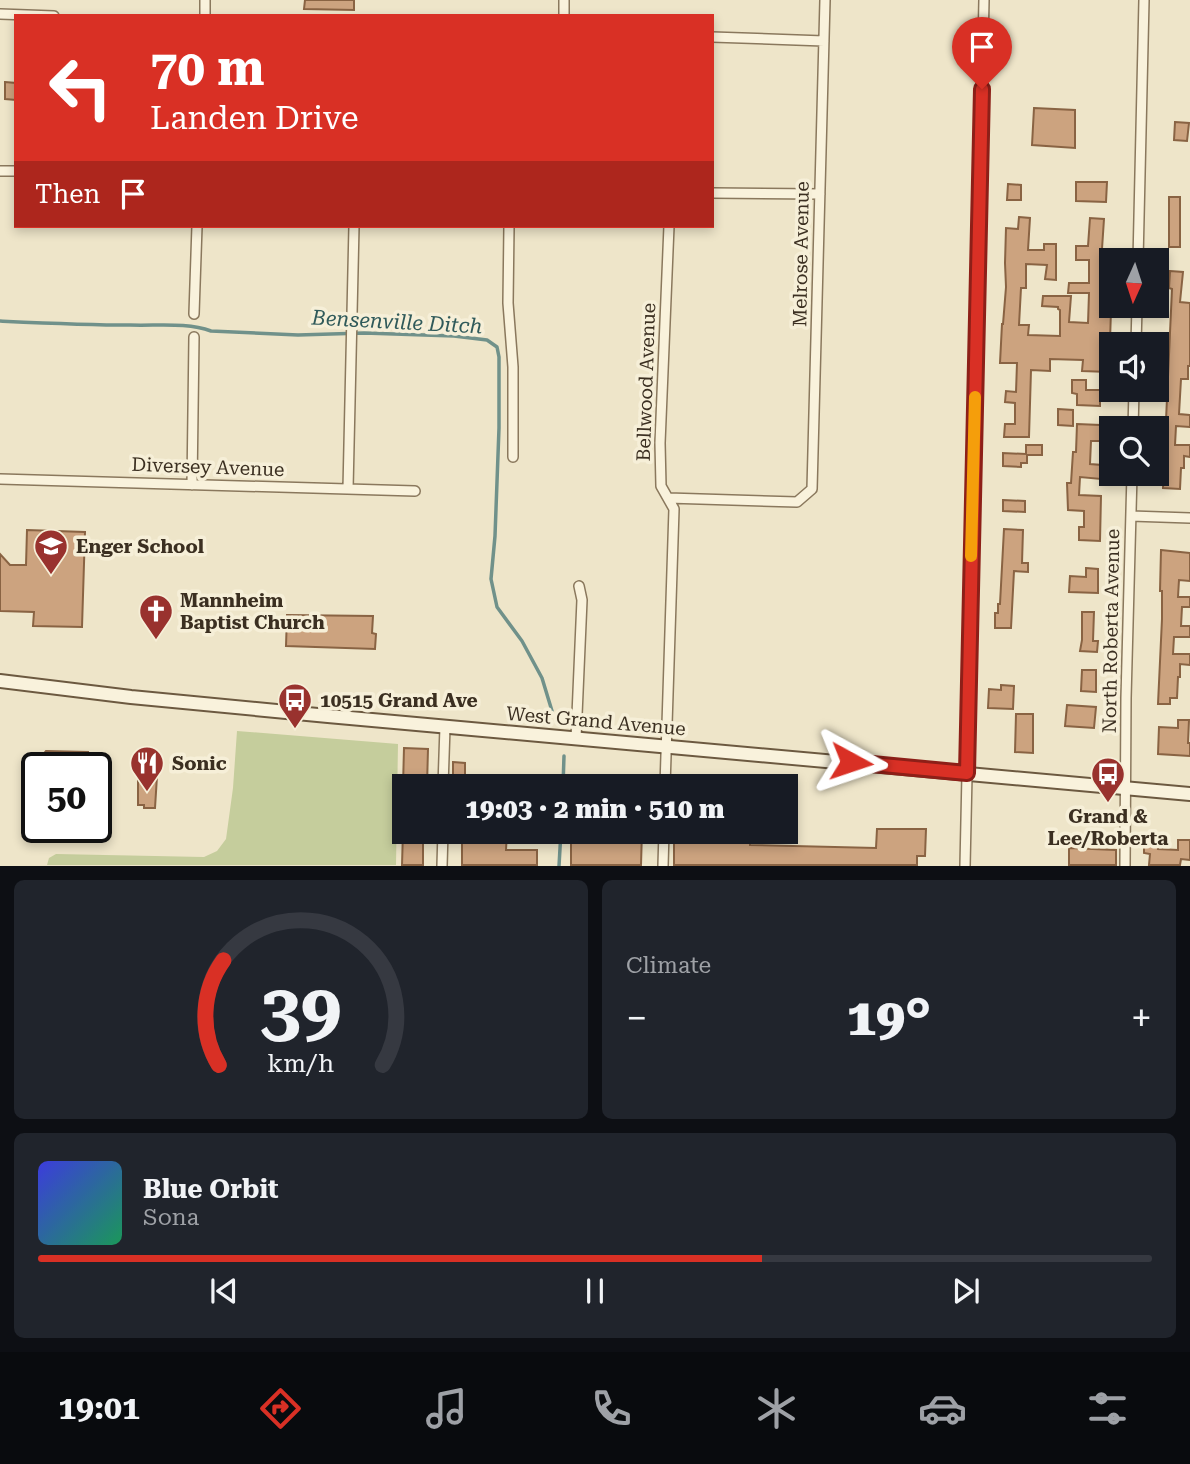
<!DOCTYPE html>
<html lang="en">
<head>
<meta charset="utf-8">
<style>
  :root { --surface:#171b24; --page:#20242c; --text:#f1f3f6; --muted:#9ea1a6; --line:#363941; --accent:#d93025 }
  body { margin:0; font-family:"Roboto Serif",serif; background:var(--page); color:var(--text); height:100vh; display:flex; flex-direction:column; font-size:26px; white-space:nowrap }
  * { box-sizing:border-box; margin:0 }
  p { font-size:23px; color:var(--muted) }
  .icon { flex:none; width:38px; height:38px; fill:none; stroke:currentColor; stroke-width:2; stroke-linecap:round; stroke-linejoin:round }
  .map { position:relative; height:866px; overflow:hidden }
  .sheet { display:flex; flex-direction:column; gap:14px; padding:14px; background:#0d0f14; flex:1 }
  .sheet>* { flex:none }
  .hud { position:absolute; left:14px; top:14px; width:700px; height:214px; border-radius:0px; box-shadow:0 4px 10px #0003; background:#d93025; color:#fff; overflow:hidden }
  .needle { width:46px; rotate:183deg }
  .controls { position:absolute; left:1099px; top:248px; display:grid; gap:14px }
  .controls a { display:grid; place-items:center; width:70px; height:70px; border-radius:0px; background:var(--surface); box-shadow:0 4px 10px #0003; font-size:35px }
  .speed { position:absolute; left:21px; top:752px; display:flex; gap:14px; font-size:35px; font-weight:700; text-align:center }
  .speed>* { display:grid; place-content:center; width:91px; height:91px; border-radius:50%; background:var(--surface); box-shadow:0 4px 10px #0003; line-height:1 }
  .speed .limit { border:4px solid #111; border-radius:10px; background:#fff; color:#111 }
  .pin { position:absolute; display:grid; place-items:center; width:60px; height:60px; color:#fff; margin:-72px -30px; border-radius:50% 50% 50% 0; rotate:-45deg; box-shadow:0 0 7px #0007 }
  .pin .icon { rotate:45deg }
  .me { position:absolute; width:77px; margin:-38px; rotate:95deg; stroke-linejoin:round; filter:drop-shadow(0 0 5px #0008) }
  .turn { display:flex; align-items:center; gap:24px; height:147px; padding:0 21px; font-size:32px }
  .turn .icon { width:91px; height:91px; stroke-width:2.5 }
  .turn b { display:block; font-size:49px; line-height:60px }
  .then { display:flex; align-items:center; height:66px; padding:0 21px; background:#0003; gap:14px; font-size:26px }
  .big { font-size:52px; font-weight:800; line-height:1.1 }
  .sheet .tile { flex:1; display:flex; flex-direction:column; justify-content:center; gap:10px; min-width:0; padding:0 24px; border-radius:10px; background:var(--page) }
  .sheet .dial { align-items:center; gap:0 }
  .dial svg { height:182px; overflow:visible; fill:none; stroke:var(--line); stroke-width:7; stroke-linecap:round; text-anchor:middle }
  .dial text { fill:var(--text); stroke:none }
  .song { display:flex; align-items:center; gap:21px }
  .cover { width:84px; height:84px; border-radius:10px; background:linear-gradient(135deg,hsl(240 70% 55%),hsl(150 70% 35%)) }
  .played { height:7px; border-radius:4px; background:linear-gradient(90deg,var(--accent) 65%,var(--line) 65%) }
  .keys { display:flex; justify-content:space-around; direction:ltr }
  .heat { display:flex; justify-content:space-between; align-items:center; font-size:38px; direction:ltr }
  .sheet .tiles { flex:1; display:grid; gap:14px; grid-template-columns:1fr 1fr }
  .tile:last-child { grid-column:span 2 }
  .trip { position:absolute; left:392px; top:774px; width:406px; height:70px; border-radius:0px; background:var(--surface); box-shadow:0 4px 10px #0003; font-weight:800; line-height:70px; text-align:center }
  .dock { display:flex; height:112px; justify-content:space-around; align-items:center; background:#090b0e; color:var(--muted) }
  .dock .icon { width:49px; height:49px }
  .dock .selected { color:var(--accent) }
  .dock b { font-size:32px; color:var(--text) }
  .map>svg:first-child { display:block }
  .green { fill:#c5cd9c }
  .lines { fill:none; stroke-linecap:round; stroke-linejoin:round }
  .stream { stroke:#70918a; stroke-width:3.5 }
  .building { fill:#cca37f; stroke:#896343; stroke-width:2 }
  .street-casing { stroke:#8a785d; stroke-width:12 }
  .secondary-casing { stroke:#6c5940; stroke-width:16 }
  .street { stroke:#f9f2dc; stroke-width:9 }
  .secondary { stroke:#f9f2dc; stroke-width:12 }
  .route-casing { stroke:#8d1f18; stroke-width:18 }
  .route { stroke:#d93025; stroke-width:12 }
  .slow { stroke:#f59e0b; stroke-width:12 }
  .labels { text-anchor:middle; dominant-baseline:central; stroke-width:7; stroke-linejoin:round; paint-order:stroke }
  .street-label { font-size:19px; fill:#3b2f21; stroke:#f6efd8 }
  .poi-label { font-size:19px; font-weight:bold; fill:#3b2f21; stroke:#f6efd8; text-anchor:start }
  .water-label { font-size:21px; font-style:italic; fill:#305a5a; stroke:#f6efd8 }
</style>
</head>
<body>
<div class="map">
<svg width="1190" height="866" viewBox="0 0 1190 866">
  <rect width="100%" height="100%" fill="#eee5c9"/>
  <path class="green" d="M237,731L398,744L396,865H47L49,858L56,854L204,857L217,851L226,839L233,788Z"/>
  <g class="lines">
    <path class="stream" d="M0,321C44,323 87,325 130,325C157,326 187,322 211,331L298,335L364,333L454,336L487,340L497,347L499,357V428L495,536L491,579L497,607L522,641L542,678L552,711
      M563,786L564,756
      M559,866L561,831"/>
  </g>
  <path class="building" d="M305,0H354V10L304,9Z
    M5,82L16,83V100L5,99Z
    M1034,108L1075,110V148L1032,145Z
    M1175,122L1189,123L1187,141L1174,140Z
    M1076,182H1107L1106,202L1076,201Z
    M1008,184L1021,185V200H1007Z
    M1169,197H1180V247H1169Z
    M1019,217L1030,218L1028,250H1044V244H1056V280L1045,279L1047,265L1026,264V288H1021L1019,325H1029L1028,335L1060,336V310L1058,309V307L1042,306L1043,296H1071L1069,322L1088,323L1089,293H1068L1069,283H1089V260H1076V246H1088L1090,218L1104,219L1102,249H1104L1103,281L1111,282V294H1104L1103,310H1111L1109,372L1082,371L1083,360L1050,359V371L1031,370L1029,437H1004L1005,424H1015V403L1005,402L1006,391L1016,392L1017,363H1000L1002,324H1003L1006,287L1005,263L1006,228L1018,229Z
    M1170,271L1183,272L1180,302L1190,303V366H1188V379H1181L1179,414L1190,415V427L1176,426L1175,445H1190V457L1184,456V468H1181L1180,489L1163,488L1164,467H1162L1163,437L1164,420H1166L1172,289L1169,288Z
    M1072,380H1086V390H1100V406L1077,405V394L1072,393Z
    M1058,409L1073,410V426L1058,425Z
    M1077,424L1100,425V441H1091L1090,464L1102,465L1101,479L1080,477L1079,495L1101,496L1100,541L1079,540V527H1084V511L1068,510L1067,483H1071L1073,452H1076Z
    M1026,445H1042V455H1027V463H1021V467L1003,466V453L1026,454Z
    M1003,500L1025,501V512L1003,511Z
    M1004,529L1023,530L1022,563H1028V572L1014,571L1011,628H995V613H998V604H1000Z
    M27,530L85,532L82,627L33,626L34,612L0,611V554L10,565H26Z
    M1161,550L1190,553V581L1179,580L1178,597H1190V607H1182L1181,626H1190V637H1174L1173,654H1190V665L1180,664V677H1178L1177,698H1170V704H1158L1162,619V591H1160Z
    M1086,568L1098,569V593L1069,592L1070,576L1086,577Z
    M1082,612H1094L1093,641H1098L1097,652L1080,651L1082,640Z
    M287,615L373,616L372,633L376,634L375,649L286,646Z
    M1082,670H1096V692L1081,691Z
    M1001,685L1014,686L1013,709L988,708L989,689L1001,690Z
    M1067,705L1096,707L1094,728L1065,726Z
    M1016,714H1033V753L1015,752Z
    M1178,720H1189L1188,743H1190V756L1158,754L1159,727L1178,728Z
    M404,748L428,749L427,786H403Z
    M46,751L88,752V768H41L42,756Z
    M144,760H158L155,808H144V805H138V761H144Z
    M453,762L465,763V775L509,777V786H453Z
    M877,829H926L925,856H917V865H674V831H750V845L876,848Z
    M403,831H423V865H402Z
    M462,831H507L506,850H537V865H462Z
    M571,831H642L641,865H571Z
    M1144,838H1159L1158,849L1178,850V840H1190V860L1181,859L1180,865H1149L1150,854L1144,853Z
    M1069,848L1116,850V865H1069Z"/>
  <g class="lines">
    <g class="street-casing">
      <path id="street" d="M0,14L54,16
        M205,16V0
        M564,16V0
        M712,37L824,41
        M0,171H16
        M712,193L820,194
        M509,226L508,303L513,367V457
        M1138,261L1144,0
        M194,314L197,226
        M1136,345L1137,306
        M1133,429L1134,390
        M0,479L415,491
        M192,485L194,337
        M348,489L354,226
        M668,498L797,502L812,489L825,0
        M1131,516L1190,518
        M576,738L582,600L579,586
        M443,786L445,727
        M665,786L674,509L661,486L660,443L669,226
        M442,866L443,831
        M663,866L664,831
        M965,866L984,0
        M1125,866L1126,698L1132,474"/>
    </g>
    <g class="secondary-casing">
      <path id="secondary" d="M0,681L131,697L328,716L1190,794"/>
    </g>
    <use href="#street" class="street"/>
    <use href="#secondary" class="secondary"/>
  </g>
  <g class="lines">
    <g class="route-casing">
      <path id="route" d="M851,762L967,773L982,89"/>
    </g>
    <use href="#route" class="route"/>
    <path class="slow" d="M971,556L975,397"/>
  </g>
  <defs>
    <g id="school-pin" transform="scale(1.75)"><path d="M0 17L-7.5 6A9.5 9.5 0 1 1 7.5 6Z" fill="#99322e" stroke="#f6efd8"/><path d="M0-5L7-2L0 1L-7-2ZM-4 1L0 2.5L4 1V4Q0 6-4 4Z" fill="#fff"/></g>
    <g id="church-pin" transform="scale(1.75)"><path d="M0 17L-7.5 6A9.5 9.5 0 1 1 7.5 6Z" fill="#99322e" stroke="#f6efd8"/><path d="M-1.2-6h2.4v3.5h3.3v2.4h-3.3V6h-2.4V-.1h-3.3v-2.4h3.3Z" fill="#fff"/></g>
    <g id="bus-pin" transform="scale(1.75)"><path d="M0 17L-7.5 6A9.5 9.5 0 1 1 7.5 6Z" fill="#99322e" stroke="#f6efd8"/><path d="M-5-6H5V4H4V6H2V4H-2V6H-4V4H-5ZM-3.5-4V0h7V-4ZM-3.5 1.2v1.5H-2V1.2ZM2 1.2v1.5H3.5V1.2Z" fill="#fff"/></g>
    <g id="restaurant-pin" transform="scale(1.75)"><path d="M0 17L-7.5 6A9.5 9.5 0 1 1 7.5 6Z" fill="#99322e" stroke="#f6efd8"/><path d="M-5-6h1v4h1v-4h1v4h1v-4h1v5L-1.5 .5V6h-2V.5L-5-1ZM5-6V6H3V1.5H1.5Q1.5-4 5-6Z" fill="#fff"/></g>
  </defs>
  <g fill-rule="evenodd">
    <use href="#school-pin" x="51" y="546"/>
    <use href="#church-pin" x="156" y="611"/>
    <use href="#bus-pin" x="295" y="700"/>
    <use href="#restaurant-pin" x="147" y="763"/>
    <use href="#bus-pin" x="1108" y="774"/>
  </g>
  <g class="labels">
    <g class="street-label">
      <text transform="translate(801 254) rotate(-89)">Melrose Avenue</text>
      <text transform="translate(646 382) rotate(-88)">Bellwood Avenue</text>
      <text transform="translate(208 467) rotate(2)">Diversey Avenue</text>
      <text transform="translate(1111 631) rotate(-89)">North Roberta Avenue</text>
      <text transform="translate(596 721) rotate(5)">West Grand Avenue</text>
    </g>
    <g class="poi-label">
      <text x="76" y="546">Enger School</text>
      <text x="180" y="600">Mannheim<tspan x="180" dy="22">Baptist Church</tspan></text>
      <text x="320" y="700">10515 Grand Ave</text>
      <text x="172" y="763">Sonic</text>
      <text x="1108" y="816" text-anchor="middle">Grand &amp;<tspan x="1108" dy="22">Lee/Roberta</tspan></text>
    </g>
    <g class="water-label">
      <text transform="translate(397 322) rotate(3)">Bensenville Ditch</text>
    </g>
  </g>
</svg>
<div class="controls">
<a><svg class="needle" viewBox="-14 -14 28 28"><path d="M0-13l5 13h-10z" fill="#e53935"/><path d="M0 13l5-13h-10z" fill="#9ea1a6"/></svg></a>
<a><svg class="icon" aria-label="sound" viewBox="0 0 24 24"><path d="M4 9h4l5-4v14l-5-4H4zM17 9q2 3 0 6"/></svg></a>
<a><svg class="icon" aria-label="search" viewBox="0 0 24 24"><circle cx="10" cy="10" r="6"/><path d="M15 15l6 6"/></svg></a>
</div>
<div class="speed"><div class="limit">50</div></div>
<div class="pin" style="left:982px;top:89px;background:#d93025"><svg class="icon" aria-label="arrive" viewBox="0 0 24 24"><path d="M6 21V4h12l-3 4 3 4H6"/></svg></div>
<svg class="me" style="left:851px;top:762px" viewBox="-20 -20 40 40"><path d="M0-17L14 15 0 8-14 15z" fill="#d93025" stroke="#fff" stroke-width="4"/></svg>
<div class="trip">19:03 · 2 min · 510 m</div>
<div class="hud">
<div class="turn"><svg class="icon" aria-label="left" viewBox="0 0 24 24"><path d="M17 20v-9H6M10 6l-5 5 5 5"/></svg><div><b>70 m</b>Landen Drive</div></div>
<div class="then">Then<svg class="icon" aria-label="arrive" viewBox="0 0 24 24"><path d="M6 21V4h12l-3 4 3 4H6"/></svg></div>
</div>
</div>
<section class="sheet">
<div class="tiles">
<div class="tile dial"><svg viewBox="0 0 100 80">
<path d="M14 69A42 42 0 1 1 86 69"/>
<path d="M14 69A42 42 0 0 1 16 23" stroke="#d93025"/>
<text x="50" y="56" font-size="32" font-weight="700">39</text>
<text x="50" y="72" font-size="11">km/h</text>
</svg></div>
<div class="tile"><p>Climate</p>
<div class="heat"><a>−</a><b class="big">19°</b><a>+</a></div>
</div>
<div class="tile">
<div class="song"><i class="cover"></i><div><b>Blue Orbit</b><p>Sona</p></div></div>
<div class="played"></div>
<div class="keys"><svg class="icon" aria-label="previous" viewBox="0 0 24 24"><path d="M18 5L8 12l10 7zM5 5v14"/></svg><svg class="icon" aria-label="pause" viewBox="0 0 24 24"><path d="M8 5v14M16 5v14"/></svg><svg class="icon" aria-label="next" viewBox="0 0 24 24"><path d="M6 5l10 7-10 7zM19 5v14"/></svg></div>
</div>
</div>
</section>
<nav class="dock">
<b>19:01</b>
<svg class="icon selected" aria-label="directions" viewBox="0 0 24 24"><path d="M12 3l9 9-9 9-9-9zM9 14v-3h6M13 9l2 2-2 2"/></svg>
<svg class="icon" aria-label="music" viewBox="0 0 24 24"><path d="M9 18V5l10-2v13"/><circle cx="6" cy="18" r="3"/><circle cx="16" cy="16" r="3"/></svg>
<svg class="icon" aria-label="phone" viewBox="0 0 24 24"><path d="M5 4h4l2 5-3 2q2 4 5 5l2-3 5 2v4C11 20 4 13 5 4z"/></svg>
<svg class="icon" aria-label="climate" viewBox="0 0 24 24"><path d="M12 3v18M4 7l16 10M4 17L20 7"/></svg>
<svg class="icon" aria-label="car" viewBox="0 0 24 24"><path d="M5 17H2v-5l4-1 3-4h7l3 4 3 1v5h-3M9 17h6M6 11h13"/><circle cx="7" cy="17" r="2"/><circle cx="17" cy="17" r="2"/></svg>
<svg class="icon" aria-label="filters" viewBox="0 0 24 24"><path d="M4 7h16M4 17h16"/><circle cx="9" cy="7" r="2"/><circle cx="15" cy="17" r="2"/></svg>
</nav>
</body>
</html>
